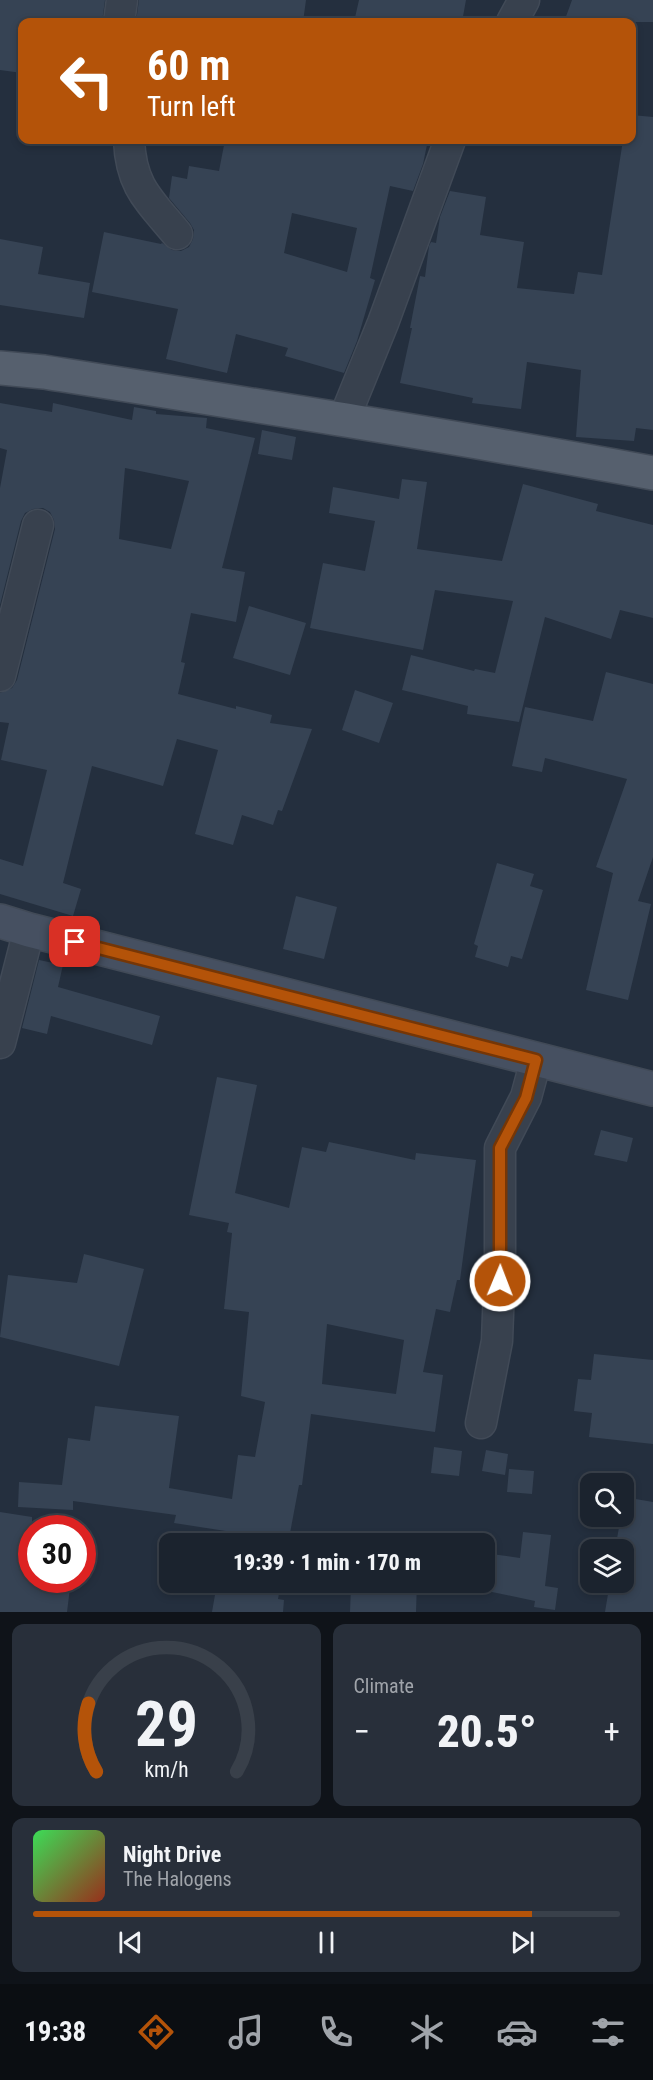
<!DOCTYPE html>
<html lang="en">
<head>
<meta charset="utf-8">
<style>
  :root { --surface:#1b232e; --page:#282f3a; --text:#f1f3f6; --muted:#a0a4aa; --line:#39404a; --accent:#b45309 }
  body { margin:0; font-family:"Roboto Condensed",sans-serif; background:var(--page); color:var(--text); height:100vh; display:flex; flex-direction:column; font-size:22px; white-space:nowrap }
  * { box-sizing:border-box; margin:0 }
  p { font-size:20px; color:var(--muted) }
  .icon { flex:none; width:33px; height:33px; fill:none; stroke:currentColor; stroke-width:2; stroke-linecap:round; stroke-linejoin:round }
  .map { position:relative; height:1612px; overflow:hidden }
  .side { display:flex; flex-direction:column; gap:12px; padding:12px; background:#0f1319; flex:1 }
  .side>* { flex:none }
  .top-card { position:absolute; left:18px; top:18px; width:618px; height:126px; border-radius:12px; box-shadow:0 3px 9px #0003,0 0 0 2px var(--line); background:#b45309; color:#fff; overflow:hidden }
  .tools { position:absolute; left:580px; top:1473px; display:grid; gap:12px }
  .tools a { display:grid; place-items:center; width:54px; height:54px; border-radius:12px; background:var(--surface); box-shadow:0 3px 9px #0003,0 0 0 2px var(--line); font-size:30px }
  .speed { position:absolute; left:18px; top:1515px; display:flex; gap:12px; font-size:30px; font-weight:700; text-align:center }
  .speed>* { display:grid; place-content:center; width:78px; height:78px; border-radius:50%; background:var(--surface); box-shadow:0 3px 9px #0003,0 0 0 2px var(--line); line-height:1 }
  .speed .limit { border:9px solid #d22; background:#fff; color:#111 }
  .pin { position:absolute; display:grid; place-items:center; width:51px; height:51px; color:#fff; margin:-26px; border-radius:12px; box-shadow:0 3px 9px #0006 }
  .me { position:absolute; width:66px; margin:-33px; rotate:1deg; stroke-linejoin:round; filter:drop-shadow(0 0 4px #0008) }
  .turn { display:flex; align-items:center; gap:21px; height:126px; padding:0 30px; font-size:27px }
  .turn .icon { width:78px; height:78px; stroke-width:2.5 }
  .turn b { display:block; font-size:42px; line-height:51px }
  .big { font-size:45px; font-weight:800; line-height:1.1 }
  .side .widget { flex:1; display:flex; flex-direction:column; justify-content:center; gap:9px; min-width:0; padding:0 21px; border-radius:12px; background:var(--page) }
  .side .dial { align-items:center; gap:0 }
  .dial svg { height:156px; overflow:visible; fill:none; stroke:var(--line); stroke-width:7; stroke-linecap:round; text-anchor:middle }
  .dial text { fill:var(--text); stroke:none }
  .song { display:flex; align-items:center; gap:18px }
  .cover { width:72px; height:72px; border-radius:9px; background:linear-gradient(135deg,hsl(130 70% 55%),hsl(10 70% 35%)) }
  .played { height:6px; border-radius:3px; background:linear-gradient(90deg,var(--accent) 85%,var(--line) 85%) }
  .keys { display:flex; justify-content:space-around; direction:ltr }
  .heat { display:flex; justify-content:space-between; align-items:center; font-size:33px; direction:ltr }
  .side .tiles { flex:1; display:grid; gap:12px; grid-template-columns:1fr 1fr }
  .widget:last-child { grid-column:span 2 }
  .trip { position:absolute; left:159px; top:1533px; width:336px; height:60px; border-radius:12px; background:var(--surface); box-shadow:0 3px 9px #0003,0 0 0 2px var(--line); font-weight:800; line-height:60px; text-align:center }
  .tabs { display:flex; height:96px; justify-content:space-around; align-items:center; background:#0b0e12; color:var(--muted) }
  .tabs .icon { width:42px; height:42px }
  .tabs .on { color:var(--accent) }
  .tabs b { font-size:27px; color:var(--text) }
  .map>svg:first-child { display:block }
  .building { fill:#364354; fill-rule:evenodd }
  .lines { fill:none; stroke-linecap:round; stroke-linejoin:round }
  .street-casing { stroke:#414a57; stroke-width:33 }
  .secondary-casing { stroke:#414a57; stroke-width:36 }
  .primary-casing { stroke:#414a57; stroke-width:36 }
  .street { stroke:#38414e; stroke-width:30 }
  .secondary { stroke:#465061; stroke-width:33 }
  .primary { stroke:#56606e; stroke-width:33 }
  .route-casing { stroke:#753606; stroke-width:15 }
  .route { stroke:#b45309; stroke-width:10 }
</style>
</head>
<body>
<div class="map">
<svg width="653" height="1612" viewBox="0 0 653 1612">
  <rect width="100%" height="100%" fill="#242f3e"/>
  <path class="building" d="M0,0H105L102,22H22V73L0,70Z
    M139,0H306L303,22H136Z
    M359,0H466L462,22H354Z
    M572,0H653V22H564Z
    M632,115L653,117V430L636,428L634,441L576,437L581,370L527,362L521,409L472,403L473,398L400,383L412,328H410L420,276L425,277L429,246L431,242L436,243L440,217L450,191L486,197L480,235L524,242L517,288L574,294L578,272L602,275L623,140H632Z
    M225,140H428L423,164L413,191L390,186L370,278L375,280L357,341L344,373L285,356L288,348L236,334L227,373L166,359L178,309L92,292L104,232L161,244L162,243L172,250L181,251L189,247L193,239L194,230L190,223L169,198L172,176L187,179L189,166L219,171ZM292,213L357,228L347,272L284,253Z
    M0,239L43,247L38,274L90,283L84,318L0,305Z
    M0,403L52,412L53,403L132,420L134,407L156,411V414L207,418L206,428L255,438L222,568L245,572L236,622L191,613L181,662L185,663L178,694L236,709V706L272,715L270,723L312,729L282,811L278,810L273,825L242,815L233,845L195,834L218,750L177,739L163,786L92,766L63,883L81,889L73,916L0,894V859L23,866L47,770L1,760L9,723L0,722V693L12,688L17,680L55,529L54,520L50,512L43,508L33,509L25,513L21,521L0,605V488L7,450L0,448ZM125,468L189,481L171,549L119,539Z
    M262,430L296,437L292,460L258,454Z
    M402,479L427,482L417,549L502,561L523,484L598,504L596,511L653,525V618L620,610L611,639L545,617L519,722L467,714L468,706L402,690L411,655L474,671L475,669L495,673L513,601L435,590L423,650L310,628L323,563L365,571L375,521L329,513L333,487L399,499Z
    M249,606L306,623L290,675L233,658Z
    M606,672L653,684V857L638,901L651,904L628,1000L586,990L613,873L596,867L627,779L545,758L542,772L512,766L525,707L593,721Z
    M355,690L393,703L379,743L342,730Z
    M497,863L534,874L530,886L543,890L522,959L511,956L508,967L475,957L478,946L474,944Z
    M296,896L337,907L324,959L283,949Z
    M39,960L63,965L58,987L160,1016L152,1045L51,1016L47,1034L22,1028Z
    M217,1077L257,1085L235,1193L289,1208L302,1147L326,1152L329,1142L415,1160L416,1153L476,1160L460,1280H457L450,1312L436,1309L423,1372L443,1375L435,1432L311,1414L302,1485H299L288,1544H244L245,1534L174,1523L176,1515L73,1501V1510L18,1507L19,1482L62,1485L68,1438L90,1441L95,1406L179,1416L169,1488L232,1499L238,1455L255,1457L265,1402L241,1396L249,1312L224,1309L232,1233L227,1232L229,1223L189,1215ZM327,1324L404,1340L396,1394L322,1384Z
    M601,1130L633,1138L627,1162L594,1155Z
    M84,1254L144,1269L119,1366L0,1337L8,1275L77,1283Z
    M594,1354L653,1360V1444L589,1437L592,1413L574,1411L578,1379L591,1380Z
    M434,1447L462,1451L459,1476L431,1473Z
    M486,1450L508,1454L505,1475L482,1471Z
    M509,1469L534,1471L532,1494L507,1492Z
    M624,1497L653,1502V1612H605L610,1582H624V1550H615L621,1516H624Z
    M0,1512L32,1517V1580H71L67,1612H0Z
    M523,1532L551,1535L545,1586L558,1588L555,1610L534,1607L535,1601L444,1582H484V1553L520,1558Z
    M230,1582H281L278,1599L284,1600L283,1612H212L216,1589L228,1591Z
    M360,1582H417L416,1612H350L351,1586L360,1587Z"/>
  <g class="lines">
    <g class="street-casing">
      <path id="street" d="M119,22L122,0
        M512,22L524,0
        M129,140C131,186 148,199 177,234
        M344,419L383,323L450,140
        M0,676L38,525
        M0,1043L29,930
        M481,1423L497,1341L500,1261V1148L526,1097L536,1060"/>
    </g>
    <g class="secondary-casing">
      <path id="secondary" d="M0,921L29,930L653,1089"/>
    </g>
    <g class="primary-casing">
      <path id="primary" d="M0,368L44,372C247,404 451,436 653,473"/>
    </g>
    <use href="#street" class="street"/>
    <use href="#secondary" class="secondary"/>
    <use href="#primary" class="primary"/>
  </g>
  <g class="lines">
    <g class="route-casing">
      <path id="route" d="M75,942L536,1060L526,1098L500,1148V1281"/>
    </g>
    <use href="#route" class="route"/>
  </g>
</svg>
<div class="tools">
<a><svg class="icon" aria-label="search" viewBox="0 0 24 24"><circle cx="10" cy="10" r="6"/><path d="M15 15l6 6"/></svg></a>
<a><svg class="icon" aria-label="layers" viewBox="0 0 24 24"><path d="M12 4l9 5-9 5-9-5zM3 14l9 5 9-5"/></svg></a>
</div>
<div class="speed"><div class="limit">30</div></div>
<div class="pin" style="left:75px;top:942px;background:#d93025"><svg class="icon" aria-label="arrive" viewBox="0 0 24 24"><path d="M6 21V4h12l-3 4 3 4H6"/></svg></div>
<svg class="me" style="left:500px;top:1281px" viewBox="-20 -20 40 40"><circle r="17" fill="#b45309" stroke="#fff" stroke-width="3"/><path d="M0-11L8 9 0 5-8 9z" fill="#fff"/></svg>
<div class="trip">19:39 · 1 min · 170 m</div>
<div class="top-card">
<div class="turn"><svg class="icon" aria-label="left" viewBox="0 0 24 24"><path d="M17 20v-9H6M10 6l-5 5 5 5"/></svg><div><b>60 m</b>Turn left</div></div>
</div>
</div>
<section class="side">
<div class="tiles">
<div class="widget dial"><svg viewBox="0 0 100 80">
<path d="M14 69A42 42 0 1 1 86 69"/>
<path d="M14 69A42 42 0 0 1 10 34" stroke="#b45309"/>
<text x="50" y="56" font-size="32" font-weight="700">29</text>
<text x="50" y="72" font-size="11">km/h</text>
</svg></div>
<div class="widget"><p>Climate</p>
<div class="heat"><a>−</a><b class="big">20.5°</b><a>+</a></div>
</div>
<div class="widget">
<div class="song"><i class="cover"></i><div><b>Night Drive</b><p>The Halogens</p></div></div>
<div class="played"></div>
<div class="keys"><svg class="icon" aria-label="previous" viewBox="0 0 24 24"><path d="M18 5L8 12l10 7zM5 5v14"/></svg><svg class="icon" aria-label="pause" viewBox="0 0 24 24"><path d="M8 5v14M16 5v14"/></svg><svg class="icon" aria-label="next" viewBox="0 0 24 24"><path d="M6 5l10 7-10 7zM19 5v14"/></svg></div>
</div>
</div>
</section>
<nav class="tabs">
<b>19:38</b>
<svg class="icon on" aria-label="directions" viewBox="0 0 24 24"><path d="M12 3l9 9-9 9-9-9zM9 14v-3h6M13 9l2 2-2 2"/></svg>
<svg class="icon" aria-label="music" viewBox="0 0 24 24"><path d="M9 18V5l10-2v13"/><circle cx="6" cy="18" r="3"/><circle cx="16" cy="16" r="3"/></svg>
<svg class="icon" aria-label="phone" viewBox="0 0 24 24"><path d="M5 4h4l2 5-3 2q2 4 5 5l2-3 5 2v4C11 20 4 13 5 4z"/></svg>
<svg class="icon" aria-label="climate" viewBox="0 0 24 24"><path d="M12 3v18M4 7l16 10M4 17L20 7"/></svg>
<svg class="icon" aria-label="car" viewBox="0 0 24 24"><path d="M5 17H2v-5l4-1 3-4h7l3 4 3 1v5h-3M9 17h6M6 11h13"/><circle cx="7" cy="17" r="2"/><circle cx="17" cy="17" r="2"/></svg>
<svg class="icon" aria-label="filters" viewBox="0 0 24 24"><path d="M4 7h16M4 17h16"/><circle cx="9" cy="7" r="2"/><circle cx="15" cy="17" r="2"/></svg>
</nav>
</body>
</html>
